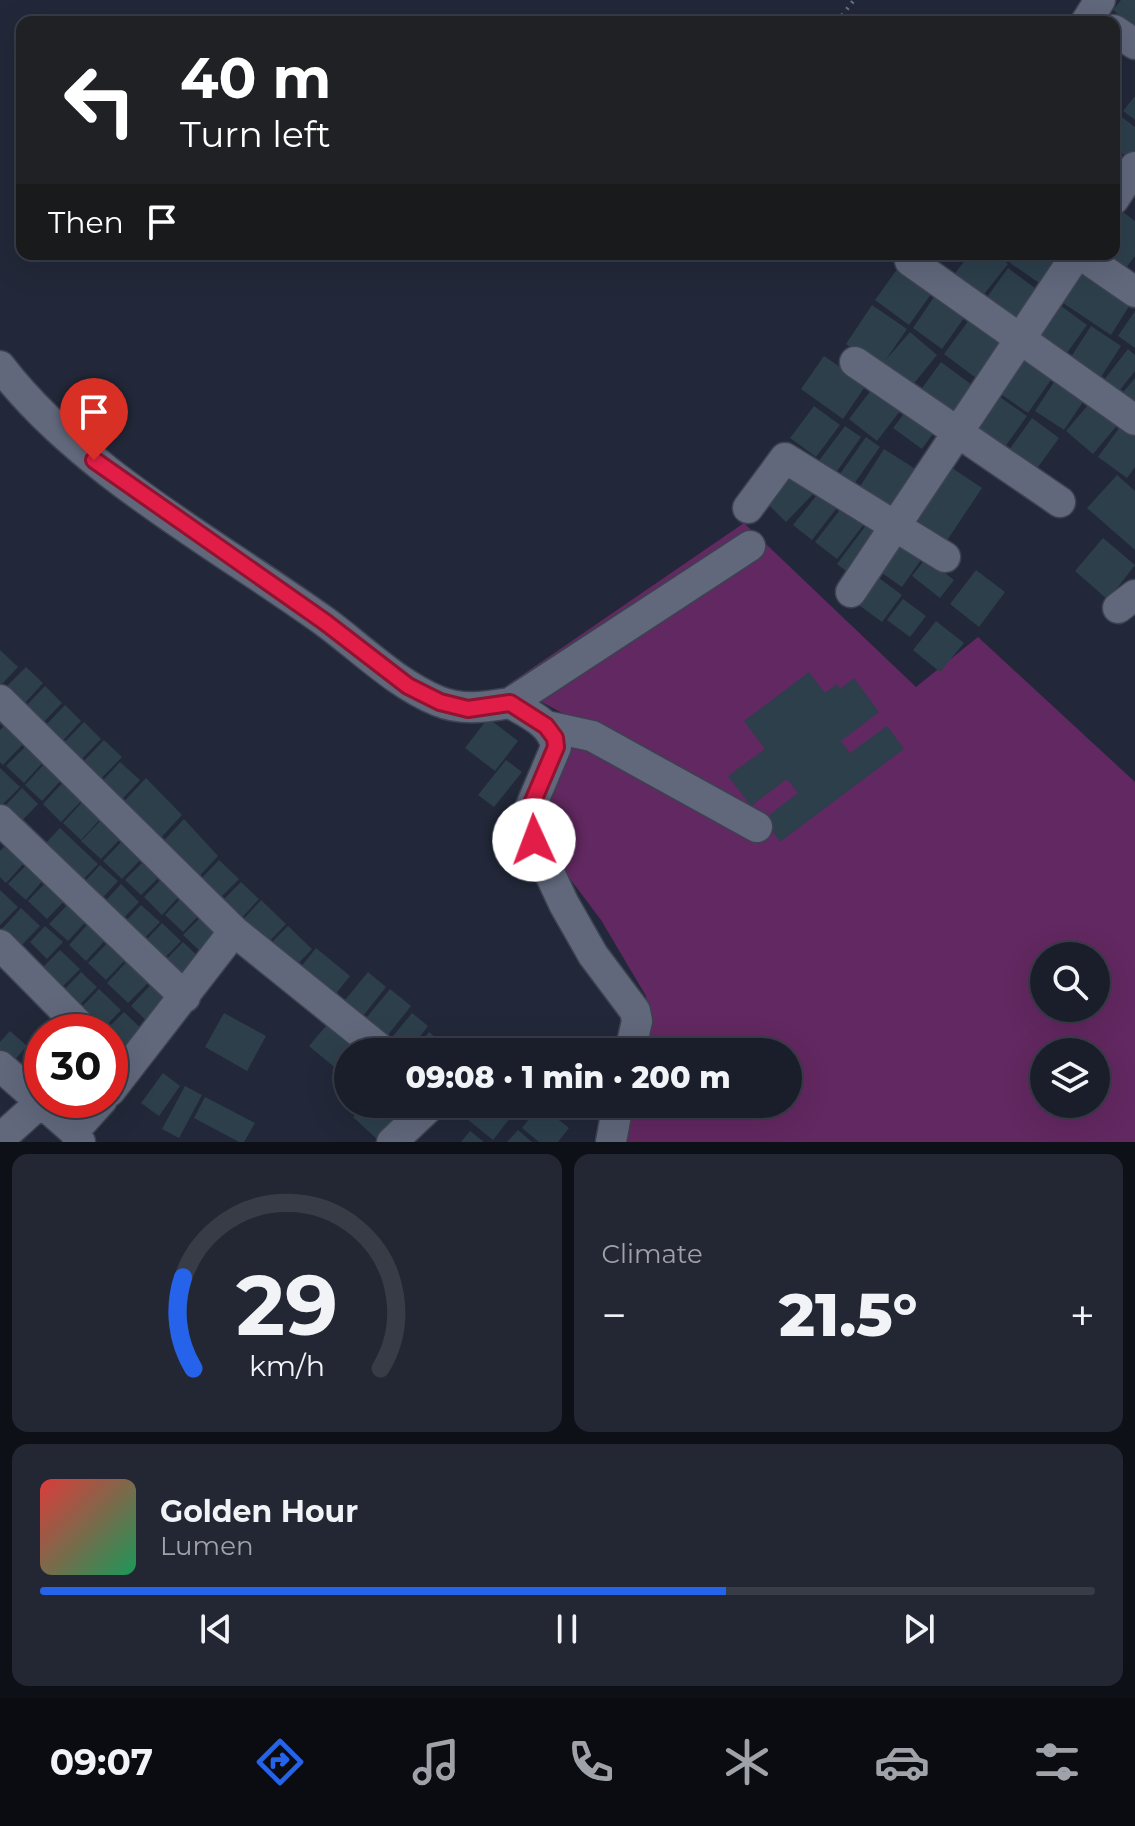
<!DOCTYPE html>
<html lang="en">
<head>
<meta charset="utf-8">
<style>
  :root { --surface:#1a1e2b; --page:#232733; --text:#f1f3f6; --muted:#9fa2a9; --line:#383c47; --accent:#2563eb }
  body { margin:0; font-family:Montserrat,sans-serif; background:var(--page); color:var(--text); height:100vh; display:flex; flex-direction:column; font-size:30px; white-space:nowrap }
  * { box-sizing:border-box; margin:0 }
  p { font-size:26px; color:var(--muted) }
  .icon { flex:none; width:44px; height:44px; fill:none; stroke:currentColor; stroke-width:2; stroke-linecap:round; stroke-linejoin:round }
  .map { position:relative; height:1142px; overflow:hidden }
  .side { display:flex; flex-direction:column; gap:12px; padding:12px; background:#0e1018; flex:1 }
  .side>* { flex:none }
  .guide { position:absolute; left:16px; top:16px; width:1104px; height:244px; border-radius:16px; box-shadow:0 8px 32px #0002,0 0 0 2px var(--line); background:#202124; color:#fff; overflow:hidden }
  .buttons { position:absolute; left:1030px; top:942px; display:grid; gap:16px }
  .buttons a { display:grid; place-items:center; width:80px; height:80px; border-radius:50%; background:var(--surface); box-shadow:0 8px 32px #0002,0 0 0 2px var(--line); font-size:40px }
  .speed { position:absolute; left:24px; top:1014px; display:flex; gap:16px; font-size:40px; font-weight:700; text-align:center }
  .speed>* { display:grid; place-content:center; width:104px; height:104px; border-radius:50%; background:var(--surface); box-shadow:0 8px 32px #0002,0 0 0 2px var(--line); line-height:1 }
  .speed .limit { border:12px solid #d22; background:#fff; color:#111 }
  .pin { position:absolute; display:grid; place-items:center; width:68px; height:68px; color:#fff; margin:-82px -34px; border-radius:50% 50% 50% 0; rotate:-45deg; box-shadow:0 0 8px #0007 }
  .pin .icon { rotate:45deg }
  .me { position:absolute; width:88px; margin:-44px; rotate:358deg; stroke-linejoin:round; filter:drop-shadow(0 0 6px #0008) }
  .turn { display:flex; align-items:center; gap:28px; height:168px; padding:0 32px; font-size:36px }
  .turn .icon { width:104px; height:104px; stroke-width:2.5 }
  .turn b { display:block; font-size:56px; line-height:68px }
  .then { display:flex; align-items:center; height:76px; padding:0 32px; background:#0003; gap:16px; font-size:30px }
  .big { font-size:60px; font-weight:800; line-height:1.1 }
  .side .card { flex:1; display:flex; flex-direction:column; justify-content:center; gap:12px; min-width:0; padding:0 28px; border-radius:16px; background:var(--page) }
  .side .dial { align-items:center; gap:0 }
  .dial svg { height:208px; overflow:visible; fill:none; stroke:var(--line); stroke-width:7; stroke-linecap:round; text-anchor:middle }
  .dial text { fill:var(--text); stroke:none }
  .song { display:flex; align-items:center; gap:24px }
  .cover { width:96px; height:96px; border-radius:12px; background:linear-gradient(135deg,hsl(0 70% 55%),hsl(150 70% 35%)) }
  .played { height:8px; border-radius:4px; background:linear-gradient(90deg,var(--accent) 65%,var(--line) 65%) }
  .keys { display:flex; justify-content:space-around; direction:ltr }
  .heat { display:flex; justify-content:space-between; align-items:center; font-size:44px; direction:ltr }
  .side .tiles { flex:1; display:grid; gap:12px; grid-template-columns:1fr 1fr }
  .card:last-child { grid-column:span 2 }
  .trip { position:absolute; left:334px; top:1038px; width:468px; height:80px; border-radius:40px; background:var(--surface); box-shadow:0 8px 32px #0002,0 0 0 2px var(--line); font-weight:800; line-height:80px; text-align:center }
  .tab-bar { display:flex; height:128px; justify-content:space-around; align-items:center; background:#0a0c11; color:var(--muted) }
  .tab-bar .icon { width:56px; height:56px }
  .tab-bar .on { color:var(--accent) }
  .tab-bar b { font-size:36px; color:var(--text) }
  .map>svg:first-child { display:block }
  .green { fill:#622861; fill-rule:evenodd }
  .building { fill:#2c3f4b }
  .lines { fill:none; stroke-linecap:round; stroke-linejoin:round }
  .minor-casing { stroke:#3d4250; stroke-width:33 }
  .path { stroke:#6c7180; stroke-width:4; stroke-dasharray:2 6; stroke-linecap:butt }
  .minor { stroke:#61687c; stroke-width:30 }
  .route-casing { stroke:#92132f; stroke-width:20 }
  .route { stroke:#e11d48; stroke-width:14 }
</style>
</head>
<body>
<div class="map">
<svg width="1135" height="1142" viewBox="0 0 1135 1142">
  <rect width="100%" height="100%" fill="#222839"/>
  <path class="green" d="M744,523L916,687L978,637L1135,782V1142H618L625,1104H788V1052H639L649,1017L646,996L601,920L549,851L539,815L554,772L584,725L509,684ZM1044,956H1096V1008H1044ZM1044,1052H1096V1104H1044Z"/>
  <path class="building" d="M1121,0H1135V27L1113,10Z
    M1135,96V120L1123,111Z
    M1114,111L1135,127V150L1129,158L1114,148Z
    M1123,212L1135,221V256L1122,273L1096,254H1114V223Z
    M970,254H994L1008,264L977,303L949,281Z
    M1017,254H1068L1045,287L1010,263Z
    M900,265L934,290L909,325L875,300Z
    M1008,268L1039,291L1014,326L982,304Z
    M1085,269L1133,300L1111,335L1063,303Z
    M936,294L966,315L942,349L913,328Z
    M1057,303L1087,325L1062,360L1032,338Z
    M872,305L907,329L880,368L846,344Z
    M1135,311V348L1118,336Z
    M969,320L1001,345L976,378L944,354Z
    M1091,326L1121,346L1099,380L1069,360Z
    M910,332L937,355L911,387L883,363Z
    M1128,349L1135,355V371L1115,396L1100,385Z
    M1020,354L1053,377L1028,413L995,390Z
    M824,356L866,385L843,419L801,389Z
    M941,362L972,385L948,418L917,395Z
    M1135,378V410L1119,397Z
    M1056,379L1085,399L1064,430L1035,411Z
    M875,385L903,407L877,441L849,419Z
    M994,393L1027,416L1002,451L970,429Z
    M1092,400L1120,422L1093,454L1066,431Z
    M814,406L840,425L816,457L790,438Z
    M906,411L935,431L922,449L893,428Z
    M1032,418L1059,438L1033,474L1006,454Z
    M1122,424L1135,433V467L1127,478L1098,457Z
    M845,426L861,437L835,474L818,462Z
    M866,437L880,447L854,484L840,474Z
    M884,449L920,472L895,511L859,488Z
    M946,464L982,488L944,545L908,522Z
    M797,470L817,490L786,522L766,502Z
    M1117,475L1135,491V550L1087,508Z
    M824,486L843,500L812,540L793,525Z
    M846,502L868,519L837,559L815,542Z
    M870,520L886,533L854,577L837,564Z
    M895,533L925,554L902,587L872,566Z
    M1103,538L1135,565L1108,600L1075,571Z
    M926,558L954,580L940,598L912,576Z
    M976,570L1005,592L979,627L950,604Z
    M872,573L902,595L882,622L852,600Z
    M903,599L926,616L910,637L887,620Z
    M936,621L964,643L940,672L913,650Z
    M0,650L18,667L0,686Z
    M26,667L43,683L16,713L0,693Z
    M809,672L825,693L837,684L840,689L854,678L879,712L841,741L850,753L887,726L904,749L780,842L764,819L798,793L787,779L751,806L728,776L765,749L744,721Z
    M45,686L62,703L37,729L19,713Z
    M65,705L81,721L55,749L38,733Z
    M488,718L518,741L495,771L465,748Z
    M84,722L101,739L76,765L59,748Z
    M7,723L26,741L3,765L0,762V730Z
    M104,740L122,757L94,786L76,769Z
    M28,744L45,760L24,783L6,766Z
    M506,760L522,772L494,807L478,795Z
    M46,762L63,778L42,801L25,785Z
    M120,762L140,780L113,809L94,790Z
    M0,768L20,787L0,807Z
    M146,778L182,815L156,843L115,811Z
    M65,780L84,798L61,822L43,804Z
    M22,788L38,804L16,827L0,811Z
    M85,799L103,816L81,840L63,823Z
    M104,817L123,836L101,859L81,841Z
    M184,819L218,856L195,881L157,848Z
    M60,828L98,864L77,886L39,850Z
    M125,838L144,856L122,879L103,861Z
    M8,843L26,861L6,883L0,877V851Z
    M146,859L162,874L141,895L125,880Z
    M219,860L239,879L216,902L196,884Z
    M28,863L44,879L26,900L8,884Z
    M100,865L118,881L96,905L78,889Z
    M166,874L184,891L162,915L144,897Z
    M48,880L67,898L47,919L28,901Z
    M241,882L259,899L237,923L218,905Z
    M121,884L139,902L117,925L99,908Z
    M0,890L18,907L0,925Z
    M183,896L201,913L183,932L165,915Z
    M73,899L91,916L68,941L49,924Z
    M261,900L286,924L263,948L238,925Z
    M141,905L160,922L136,947L117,930Z
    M21,908L40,926L18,949L0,931Z
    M203,915L223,934L203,954L183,935Z
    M95,916L112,933L86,961L69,945Z
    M162,923L181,941L157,966L138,949Z
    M45,926L63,942L47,959L30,942Z
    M288,926L312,949L292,970L267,947Z
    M113,937L131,954L106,980L88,963Z
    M183,942L203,961L179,987L158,968Z
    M316,948L350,976L330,1001L296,973Z
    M60,950L80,969L57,992L37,973Z
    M131,957L153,978L128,1003L107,983Z
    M81,972L97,987L75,1010L59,995Z
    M368,972L386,987L359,1021L340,1006Z
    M154,981L175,1000L151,1025L131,1006Z
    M99,989L121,1010L100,1032L75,1014Z
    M390,989L411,1006L384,1040L362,1023Z
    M124,1012L145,1032L121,1057L110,1047V1032H104Z
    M224,1013L266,1036L247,1071L205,1047Z
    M412,1013L428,1026L408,1052H401L388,1042Z
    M331,1020L361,1044L355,1052H348V1061L339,1071L309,1046Z
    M10,1031L27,1046L10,1065L0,1056V1042Z
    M429,1032L445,1045L439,1052H413Z
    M40,1043L42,1045V1075L25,1057Z
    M163,1073L180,1086L159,1116L141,1103Z
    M185,1086L202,1095L179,1138L162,1129Z
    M205,1097L255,1123L244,1142H239L194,1118Z
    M365,1104H374L397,1126L380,1142L353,1117Z
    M394,1104H424L404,1125L388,1110Z
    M471,1104H493L510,1118L493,1140L462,1115Z
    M540,1105L569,1128L558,1142H539L522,1128Z
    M518,1130L532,1142H507Z
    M470,1131L484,1142H461Z"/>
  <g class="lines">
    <g class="minor-casing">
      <path id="minor" d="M1086,22L1100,0
        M1114,30L1135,44
        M1114,199L1135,167
        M1080,254L1135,292
        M910,261L1135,420
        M855,362L1060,502
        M0,366C79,470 218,545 324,621C361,648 395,683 438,701C462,711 485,707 510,703L750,546
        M748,508L785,458L945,557
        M851,592L1077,254
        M1118,608L1135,595
        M0,700L234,931L384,1052
        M510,703C529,714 553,724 556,747L531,806L534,840L564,904L593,955L635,1011L637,1021L630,1052
        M546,726L592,736L757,827
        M0,820L185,997
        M0,945L86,1032
        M0,1066L74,1131
        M110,1091L234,931
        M0,1139L41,1102
        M80,1142L74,1131L102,1100
        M392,1142L432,1104
        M611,1142L618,1104"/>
    </g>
    <path class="path" d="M837,22L854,0"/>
    <use href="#minor" class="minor"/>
  </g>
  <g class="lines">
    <g class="route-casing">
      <path id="route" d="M94,460L325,622L408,686L440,702L468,709L510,703L546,726L555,738L556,747L531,806L534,840"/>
    </g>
    <use href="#route" class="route"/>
  </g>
</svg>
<div class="buttons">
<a><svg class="icon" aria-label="search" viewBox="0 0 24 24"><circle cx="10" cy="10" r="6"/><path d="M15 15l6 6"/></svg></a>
<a><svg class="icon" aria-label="layers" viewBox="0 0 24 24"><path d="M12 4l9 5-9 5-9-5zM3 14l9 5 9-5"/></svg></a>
</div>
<div class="speed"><div class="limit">30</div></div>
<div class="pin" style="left:94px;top:460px;background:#d93025"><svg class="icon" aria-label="arrive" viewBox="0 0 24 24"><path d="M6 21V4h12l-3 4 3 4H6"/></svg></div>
<svg class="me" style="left:534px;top:840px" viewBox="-20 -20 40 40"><circle r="19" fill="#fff"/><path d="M0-13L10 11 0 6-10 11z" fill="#e11d48"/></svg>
<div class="trip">09:08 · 1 min · 200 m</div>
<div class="guide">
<div class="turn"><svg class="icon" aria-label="left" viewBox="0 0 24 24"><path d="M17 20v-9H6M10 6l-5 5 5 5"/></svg><div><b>40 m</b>Turn left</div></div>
<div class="then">Then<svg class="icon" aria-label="arrive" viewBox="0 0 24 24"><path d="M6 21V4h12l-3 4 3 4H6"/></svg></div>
</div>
</div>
<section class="side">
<div class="tiles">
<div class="card dial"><svg viewBox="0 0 100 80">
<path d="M14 69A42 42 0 1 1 86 69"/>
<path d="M14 69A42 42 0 0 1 10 34" stroke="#2563eb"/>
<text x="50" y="56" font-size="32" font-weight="700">29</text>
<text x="50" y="72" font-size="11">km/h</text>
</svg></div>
<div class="card"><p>Climate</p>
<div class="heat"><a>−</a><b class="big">21.5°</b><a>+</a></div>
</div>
<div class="card">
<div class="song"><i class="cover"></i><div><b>Golden Hour</b><p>Lumen</p></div></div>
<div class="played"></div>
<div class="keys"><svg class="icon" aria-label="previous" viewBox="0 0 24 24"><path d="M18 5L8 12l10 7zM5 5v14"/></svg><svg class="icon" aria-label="pause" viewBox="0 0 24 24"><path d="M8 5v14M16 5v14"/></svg><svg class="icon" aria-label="next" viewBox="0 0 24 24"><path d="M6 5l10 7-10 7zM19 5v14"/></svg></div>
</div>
</div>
</section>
<nav class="tab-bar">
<b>09:07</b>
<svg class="icon on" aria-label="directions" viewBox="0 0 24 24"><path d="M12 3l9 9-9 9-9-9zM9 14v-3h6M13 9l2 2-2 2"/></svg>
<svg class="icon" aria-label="music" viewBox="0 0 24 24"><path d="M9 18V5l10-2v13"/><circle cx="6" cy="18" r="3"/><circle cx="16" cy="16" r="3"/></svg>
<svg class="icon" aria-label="phone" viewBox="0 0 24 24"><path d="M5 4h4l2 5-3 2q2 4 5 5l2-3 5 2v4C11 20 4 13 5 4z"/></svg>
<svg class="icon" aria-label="climate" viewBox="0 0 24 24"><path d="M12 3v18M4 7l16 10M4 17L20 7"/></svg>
<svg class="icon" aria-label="car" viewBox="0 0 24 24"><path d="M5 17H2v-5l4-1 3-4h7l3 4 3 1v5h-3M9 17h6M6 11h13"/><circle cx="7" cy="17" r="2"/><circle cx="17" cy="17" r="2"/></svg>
<svg class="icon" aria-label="filters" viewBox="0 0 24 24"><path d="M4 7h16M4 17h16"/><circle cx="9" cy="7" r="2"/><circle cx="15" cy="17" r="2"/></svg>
</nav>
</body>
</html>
